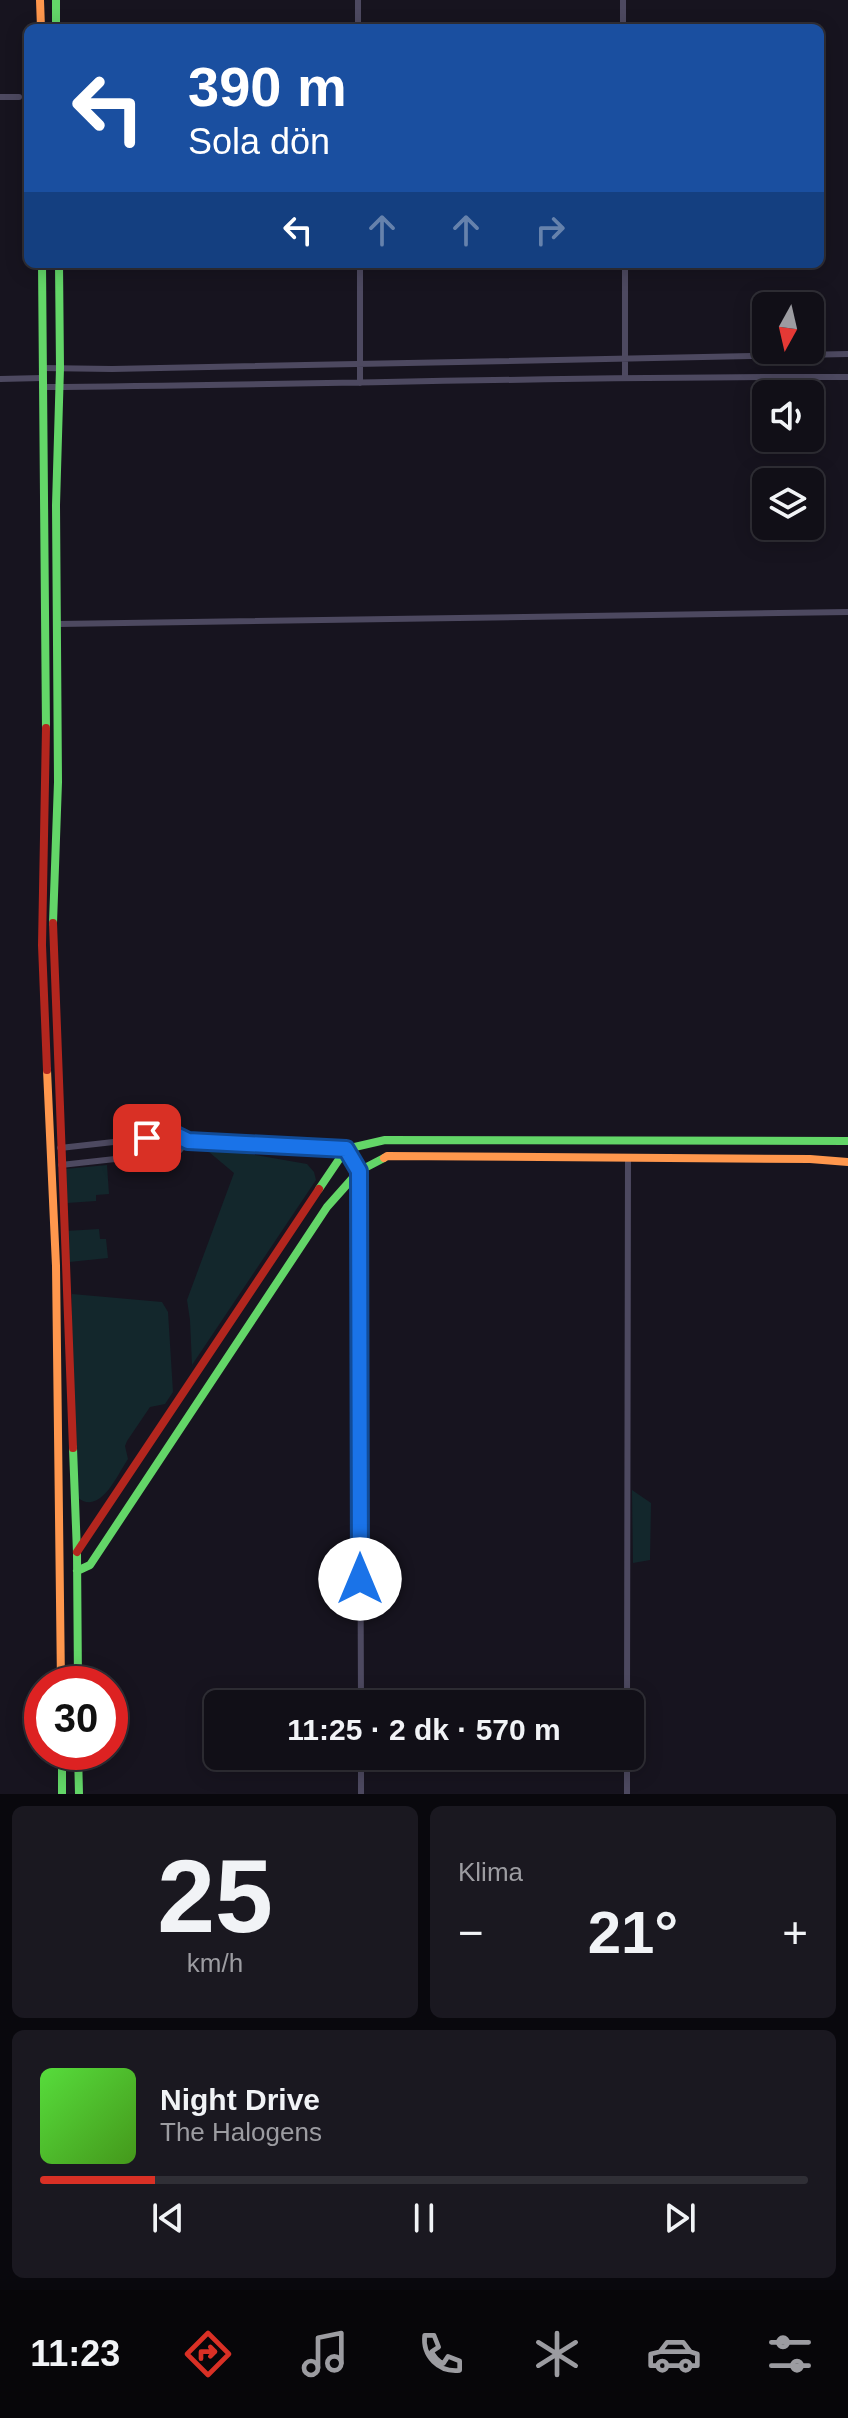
<!DOCTYPE html>
<html lang="tr">
<head>
<meta charset="utf-8">
<style>
  :root { --surface:#110f17; --page:#1a1820; --text:#f1f3f6; --muted:#9c9ca1; --line:#302f36; --accent:#d93025 }
  body { margin:0; font-family:Arial,sans-serif; background:var(--page); color:var(--text); height:100vh; display:flex; flex-direction:column; font-size:30px; white-space:nowrap }
  * { box-sizing:border-box; margin:0 }
  p { font-size:26px; color:var(--muted) }
  .icon { flex:none; width:44px; height:44px; fill:none; stroke:currentColor; stroke-width:2; stroke-linecap:round; stroke-linejoin:round }
  .map { position:relative; height:1794px; overflow:hidden }
  .details { display:flex; flex-direction:column; gap:12px; padding:12px; background:#09080d; flex:1 }
  .details>* { flex:none }
  .banner { position:absolute; left:24px; top:24px; width:800px; height:244px; border-radius:12px; box-shadow:0 4px 20px #0003,0 0 0 2px var(--line); background:#1a4fa0; color:#fff; overflow:hidden }
  .needle { width:52px; rotate:188deg }
  .buttons { position:absolute; left:752px; top:292px; display:grid; gap:16px }
  .buttons a { display:grid; place-items:center; width:72px; height:72px; border-radius:12px; background:var(--surface); box-shadow:0 4px 20px #0003,0 0 0 2px var(--line); font-size:40px }
  .speed { position:absolute; left:24px; top:1666px; display:flex; gap:16px; font-size:40px; font-weight:700; text-align:center }
  .speed>* { display:grid; place-content:center; width:104px; height:104px; border-radius:50%; background:var(--surface); box-shadow:0 4px 20px #0003,0 0 0 2px var(--line); line-height:1 }
  .speed .limit { border:12px solid #d22; background:#fff; color:#111 }
  .pin { position:absolute; display:grid; place-items:center; width:68px; height:68px; color:#fff; margin:-34px; border-radius:16px; box-shadow:0 4px 12px #0006 }
  .me { position:absolute; width:88px; margin:-44px; rotate:0deg; stroke-linejoin:round; filter:drop-shadow(0 0 6px #0008) }
  .turn { display:flex; align-items:center; gap:28px; height:168px; padding:0 32px; font-size:36px }
  .turn .icon { width:104px; height:104px; stroke-width:2.5 }
  .turn b { display:block; font-size:56px; line-height:68px }
  .lanes { display:flex; align-items:center; height:76px; padding:0 32px; background:#0003; justify-content:center; gap:40px; direction:ltr }
  .lanes .off { opacity:.35 }
  .big { font-size:60px; font-weight:700; line-height:1.1 }
  .details .widget { flex:1; display:flex; flex-direction:column; justify-content:center; gap:12px; min-width:0; padding:0 28px; border-radius:12px; background:var(--page) }
  .details .dial { align-items:center; gap:0 }
  .dial b { font-size:104px; line-height:1 }
  .song { display:flex; align-items:center; gap:24px }
  .cover { width:96px; height:96px; border-radius:12px; background:linear-gradient(135deg,hsl(110 70% 55%),hsl(100 70% 35%)) }
  .played { height:8px; border-radius:4px; background:linear-gradient(90deg,var(--accent) 15%,var(--line) 15%) }
  .keys { display:flex; justify-content:space-around; direction:ltr }
  .heat { display:flex; justify-content:space-between; align-items:center; font-size:44px; direction:ltr }
  .details .tiles { flex:1; display:grid; gap:12px; grid-template-columns:1fr 1fr }
  .widget:last-child { grid-column:span 2 }
  .trip { position:absolute; left:204px; top:1690px; width:440px; height:80px; border-radius:12px; background:var(--surface); box-shadow:0 4px 20px #0003,0 0 0 2px var(--line); font-weight:700; line-height:80px; text-align:center }
  .menu { display:flex; height:128px; justify-content:space-around; align-items:center; background:#070609; color:var(--muted) }
  .menu .icon { width:56px; height:56px }
  .menu .on { color:var(--accent) }
  .menu b { font-size:36px; color:var(--text) }
  .map>svg:first-child { display:block }
  .green { fill:#13272c }
  .lines { fill:none; stroke-linecap:round; stroke-linejoin:round }
  .street { stroke:#4d4960; stroke-width:6 }
  .fast { stroke:#63d668; stroke-width:8 }
  .slow { stroke:#ff974d; stroke-width:8 }
  .jam { stroke:#b3261e; stroke-width:8 }
  .route-casing { stroke:#114b97; stroke-width:20 }
  .route { stroke:#1a73e8; stroke-width:14 }
</style>
</head>
<body>
<div class="map">
<svg width="848" height="1794" viewBox="0 0 848 1794">
  <rect width="100%" height="100%" fill="#17141f"/>
  <path class="green" d="M198,1145L307,1164L314,1172L316,1180L192,1365L190,1320L187,1300L234,1173L209,1152L196,1150L194,1146Z
    M107,1165L109,1194L96,1195V1201L67,1203L65,1169Z
    M99,1229L100,1239H106L108,1258L69,1262L66,1231Z
    M72,1294L162,1302L168,1312L173,1392L165,1404L150,1407L127,1441L125,1446L128,1459C117,1475 101,1515 78,1498L72,1344Z
    M632,1490L651,1503L650,1560L633,1563Z"/>
  <g class="lines">
    <path class="street" d="M358,0V28
      M623,0V28
      M0,97H19
      M360,264V383
      M625,264V376
      M42,368L112,369L848,354
      M0,379L42,378
      M42,387C311,385 579,376 848,377
      M58,624L848,612
      M60,1148L176,1135L188,1141L346,1149L359,1171L361,1704
      M61,1165L178,1152L188,1141
      M627,1704L628,1157
      M361,1756V1794
      M627,1794V1756"/>
    <path class="fast" d="M56,0V28
      M42,264L46,728
      M53,923L58,782L56,505L60,368L59,264
      M319,1189L346,1149L385,1140L848,1141
      M73,1448L77,1553L78,1684
      M77,1571L90,1565L327,1207L359,1171L384,1158
      M62,1752V1794
      M78,1752L79,1794"/>
    <path class="slow" d="M40,0L41,28
      M47,1070L56,1266L61,1684
      M384,1158L387,1156L810,1159L848,1162"/>
    <path class="jam" d="M46,728L42,945L47,1070
      M53,923L73,1448
      M77,1552L319,1189"/>
  </g>
  <g class="lines">
    <g class="route-casing">
      <path id="route" d="M147,1138L176,1135L188,1141L346,1149L359,1171L360,1579"/>
    </g>
    <use href="#route" class="route"/>
  </g>
</svg>
<div class="buttons">
<a><svg class="needle" viewBox="-14 -14 28 28"><path d="M0-13l5 13h-10z" fill="#e53935"/><path d="M0 13l5-13h-10z" fill="#9c9ca1"/></svg></a>
<a><svg class="icon" aria-label="sound" viewBox="0 0 24 24"><path d="M4 9h4l5-4v14l-5-4H4zM17 9q2 3 0 6"/></svg></a>
<a><svg class="icon" aria-label="layers" viewBox="0 0 24 24"><path d="M12 4l9 5-9 5-9-5zM3 14l9 5 9-5"/></svg></a>
</div>
<div class="speed"><div class="limit">30</div></div>
<div class="pin" style="left:147px;top:1138px;background:#d93025"><svg class="icon" aria-label="arrive" viewBox="0 0 24 24"><path d="M6 21V4h12l-3 4 3 4H6"/></svg></div>
<svg class="me" style="left:360px;top:1579px" viewBox="-20 -20 40 40"><circle r="19" fill="#fff"/><path d="M0-13L10 11 0 6-10 11z" fill="#1a73e8"/></svg>
<div class="trip">11:25 · 2 dk · 570 m</div>
<div class="banner">
<div class="turn"><svg class="icon" aria-label="left" viewBox="0 0 24 24"><path d="M17 20v-9H6M10 6l-5 5 5 5"/></svg><div><b>390 m</b>Sola dön</div></div>
<div class="lanes"><svg class="icon" aria-label="left" viewBox="0 0 24 24"><path d="M17 20v-9H6M10 6l-5 5 5 5"/></svg><svg class="icon off" aria-label="ahead" viewBox="0 0 24 24"><path d="M12 20V5M6 11l6-6 6 6"/></svg><svg class="icon off" aria-label="ahead" viewBox="0 0 24 24"><path d="M12 20V5M6 11l6-6 6 6"/></svg><svg class="icon off" aria-label="right" viewBox="0 0 24 24"><path d="M7 20v-9h11M14 6l5 5-5 5"/></svg></div>
</div>
</div>
<section class="details">
<div class="tiles">
<div class="widget dial"><b>25</b><p>km/h</p></div>
<div class="widget"><p>Klima</p>
<div class="heat"><a>−</a><b class="big">21°</b><a>+</a></div>
</div>
<div class="widget">
<div class="song"><i class="cover"></i><div><b>Night Drive</b><p>The Halogens</p></div></div>
<div class="played"></div>
<div class="keys"><svg class="icon" aria-label="previous" viewBox="0 0 24 24"><path d="M18 5L8 12l10 7zM5 5v14"/></svg><svg class="icon" aria-label="pause" viewBox="0 0 24 24"><path d="M8 5v14M16 5v14"/></svg><svg class="icon" aria-label="next" viewBox="0 0 24 24"><path d="M6 5l10 7-10 7zM19 5v14"/></svg></div>
</div>
</div>
</section>
<nav class="menu">
<b>11:23</b>
<svg class="icon on" aria-label="directions" viewBox="0 0 24 24"><path d="M12 3l9 9-9 9-9-9zM9 14v-3h6M13 9l2 2-2 2"/></svg>
<svg class="icon" aria-label="music" viewBox="0 0 24 24"><path d="M9 18V5l10-2v13"/><circle cx="6" cy="18" r="3"/><circle cx="16" cy="16" r="3"/></svg>
<svg class="icon" aria-label="phone" viewBox="0 0 24 24"><path d="M5 4h4l2 5-3 2q2 4 5 5l2-3 5 2v4C11 20 4 13 5 4z"/></svg>
<svg class="icon" aria-label="climate" viewBox="0 0 24 24"><path d="M12 3v18M4 7l16 10M4 17L20 7"/></svg>
<svg class="icon" aria-label="car" viewBox="0 0 24 24"><path d="M5 17H2v-5l4-1 3-4h7l3 4 3 1v5h-3M9 17h6M6 11h13"/><circle cx="7" cy="17" r="2"/><circle cx="17" cy="17" r="2"/></svg>
<svg class="icon" aria-label="filters" viewBox="0 0 24 24"><path d="M4 7h16M4 17h16"/><circle cx="9" cy="7" r="2"/><circle cx="15" cy="17" r="2"/></svg>
</nav>
</body>
</html>
